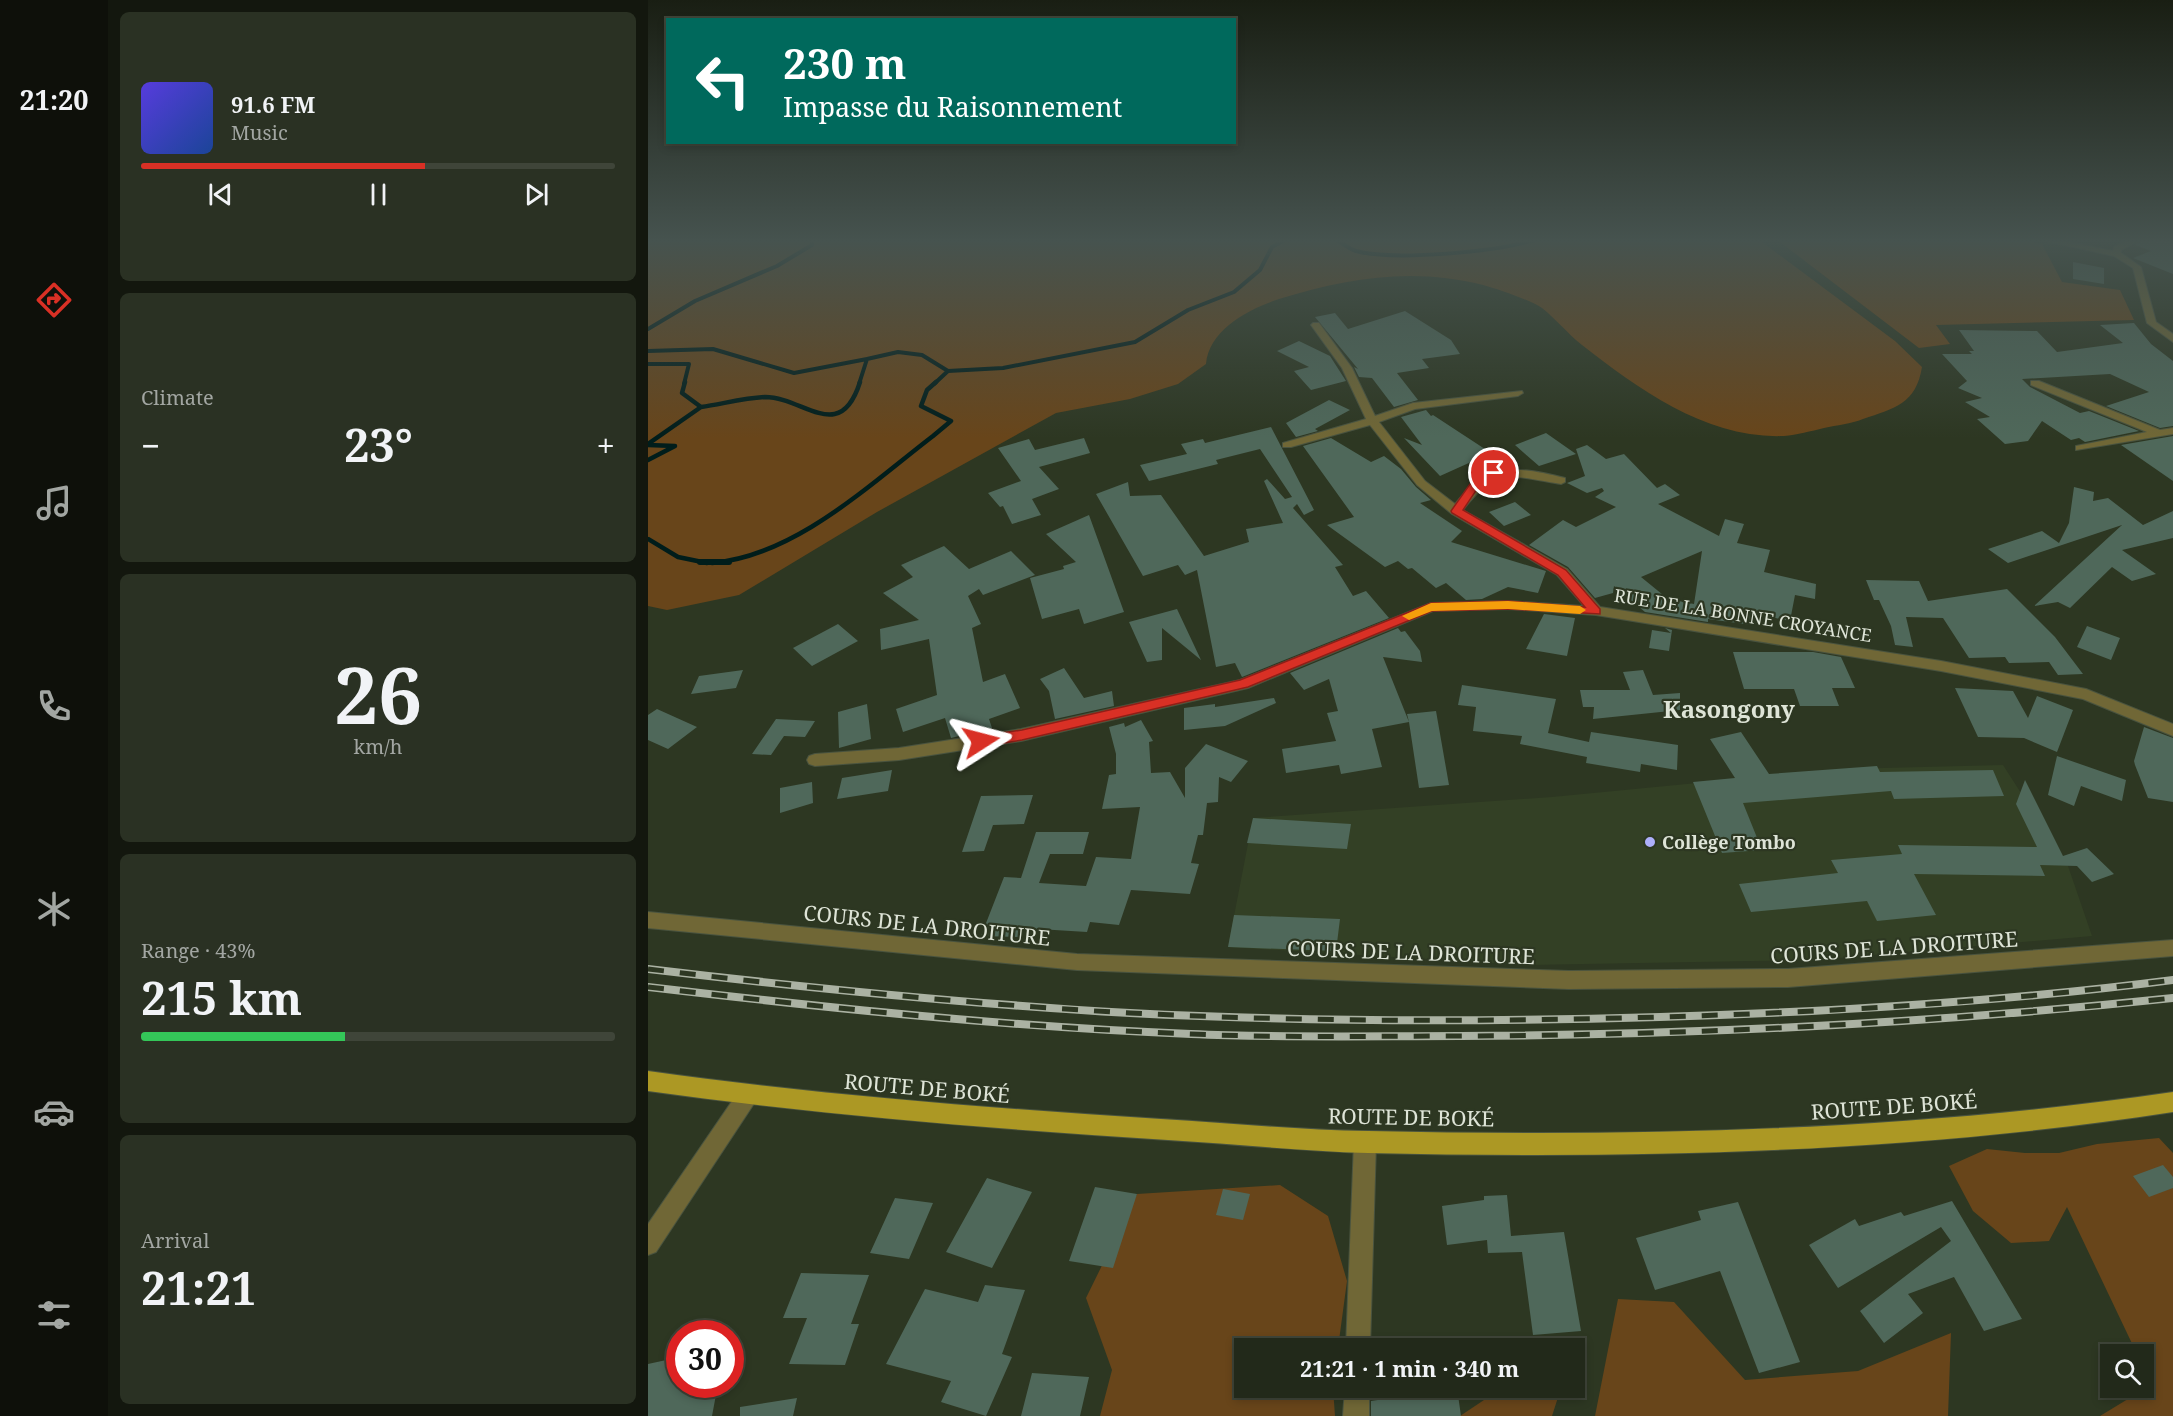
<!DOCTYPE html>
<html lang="en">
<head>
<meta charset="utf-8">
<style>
  :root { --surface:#22291a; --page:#2a3123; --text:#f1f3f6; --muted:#a2a6a2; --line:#3f4539; --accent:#d93025 }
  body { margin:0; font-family:"Noto Serif",serif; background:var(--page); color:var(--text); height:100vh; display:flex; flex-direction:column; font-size:22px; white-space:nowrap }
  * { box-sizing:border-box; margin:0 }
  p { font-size:20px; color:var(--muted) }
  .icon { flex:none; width:33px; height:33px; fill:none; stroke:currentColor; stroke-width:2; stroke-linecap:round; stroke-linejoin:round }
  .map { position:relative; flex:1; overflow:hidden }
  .details { display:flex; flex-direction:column; gap:12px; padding:12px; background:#13170e; width:540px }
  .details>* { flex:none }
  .hud { position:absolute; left:18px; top:18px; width:570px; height:126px; border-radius:0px; box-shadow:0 3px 9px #0003,0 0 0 2px var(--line); background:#00695c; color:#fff; overflow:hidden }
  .controls { position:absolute; left:1452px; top:1344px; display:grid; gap:12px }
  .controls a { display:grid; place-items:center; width:54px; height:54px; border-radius:0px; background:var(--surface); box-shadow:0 3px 9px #0003,0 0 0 2px var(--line); font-size:30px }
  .speed { position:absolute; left:18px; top:1320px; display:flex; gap:12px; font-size:30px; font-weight:700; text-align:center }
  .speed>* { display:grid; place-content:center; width:78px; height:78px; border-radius:50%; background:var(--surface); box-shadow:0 3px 9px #0003,0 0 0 2px var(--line); line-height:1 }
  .speed .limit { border:9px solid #d22; background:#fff; color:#111 }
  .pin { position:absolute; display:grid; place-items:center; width:51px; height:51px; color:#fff; margin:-26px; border:3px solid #fff; border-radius:50%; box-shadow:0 2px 6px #0007 }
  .me { position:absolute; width:66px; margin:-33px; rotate:81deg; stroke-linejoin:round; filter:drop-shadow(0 0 4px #0008) }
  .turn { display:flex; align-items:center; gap:21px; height:126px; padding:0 18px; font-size:27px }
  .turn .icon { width:78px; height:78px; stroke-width:2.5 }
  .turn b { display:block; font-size:42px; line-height:51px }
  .big { font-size:45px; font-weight:700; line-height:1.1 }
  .details .card { flex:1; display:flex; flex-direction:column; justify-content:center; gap:9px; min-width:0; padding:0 21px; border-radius:9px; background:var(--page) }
  .details .dial { align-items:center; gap:0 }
  .dial b { font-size:78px; line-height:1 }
  .song { display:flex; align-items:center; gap:18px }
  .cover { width:72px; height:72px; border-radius:9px; background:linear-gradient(135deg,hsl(250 70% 55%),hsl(220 70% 35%)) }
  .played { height:6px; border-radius:3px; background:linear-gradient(90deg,var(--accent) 60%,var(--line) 60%) }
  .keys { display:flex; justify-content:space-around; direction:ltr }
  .heat { display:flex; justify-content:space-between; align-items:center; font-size:33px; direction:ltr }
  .charge { height:9px; border-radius:4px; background:linear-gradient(90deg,#34c759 43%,var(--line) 0) }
  .trip { position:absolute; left:586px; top:1338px; width:351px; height:60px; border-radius:0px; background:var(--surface); box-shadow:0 3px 9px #0003,0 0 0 2px var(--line); font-weight:700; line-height:60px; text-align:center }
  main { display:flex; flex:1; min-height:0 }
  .tab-bar { display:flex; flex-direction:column; width:108px; justify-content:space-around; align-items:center; background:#0e100a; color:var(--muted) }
  .tab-bar .icon { width:42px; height:42px }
  .tab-bar .active { color:var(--accent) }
  .tab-bar b { font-size:27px; color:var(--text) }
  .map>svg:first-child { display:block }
  .built { fill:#334025 }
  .green { fill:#68451a }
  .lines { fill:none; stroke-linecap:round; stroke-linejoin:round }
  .stream-far2 { stroke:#001d1b; stroke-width:4 }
  .stream-far1 { stroke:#001d1b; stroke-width:4.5 }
  .stream { stroke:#001d1b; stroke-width:6 }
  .building { fill:#4f685a; fill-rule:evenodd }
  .minor-casing { stroke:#49533f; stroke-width:2 }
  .primary-casing { stroke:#49533f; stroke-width:2 }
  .minor { fill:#706736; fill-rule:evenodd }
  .primary { fill:#ac9824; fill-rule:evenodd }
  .rail-casing { stroke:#abb2a3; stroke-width:8 }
  .rail { stroke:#2d3722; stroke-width:5; stroke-dasharray:16; stroke-linecap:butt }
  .route { fill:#d93025; stroke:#8d1f18; stroke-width:1.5 }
  .slow { fill:#f59e0b }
  .poi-dot { fill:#adaffb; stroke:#2d3722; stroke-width:2 }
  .labels { text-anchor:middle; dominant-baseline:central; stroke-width:4.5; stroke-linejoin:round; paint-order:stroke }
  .street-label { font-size:18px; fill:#dee4d7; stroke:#2d3722 }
  .poi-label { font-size:18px; font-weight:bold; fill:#dee4d7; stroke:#2d3722; text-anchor:start }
  .near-street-label { font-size:21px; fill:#dee4d7; stroke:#2d3722 }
  .district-label { font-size:24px; font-weight:bold; fill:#dee4d7; stroke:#2d3722 }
</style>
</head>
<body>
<main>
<nav class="tab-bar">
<b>21:20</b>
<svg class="icon active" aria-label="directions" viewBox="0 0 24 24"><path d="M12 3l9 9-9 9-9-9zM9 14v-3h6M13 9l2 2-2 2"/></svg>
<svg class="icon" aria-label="music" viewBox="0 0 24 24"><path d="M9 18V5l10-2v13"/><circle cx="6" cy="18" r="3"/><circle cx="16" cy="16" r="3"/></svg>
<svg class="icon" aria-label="phone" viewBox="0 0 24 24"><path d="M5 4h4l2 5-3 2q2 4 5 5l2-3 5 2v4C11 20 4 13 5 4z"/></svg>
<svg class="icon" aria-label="climate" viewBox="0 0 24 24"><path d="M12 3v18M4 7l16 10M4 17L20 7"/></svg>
<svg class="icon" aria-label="car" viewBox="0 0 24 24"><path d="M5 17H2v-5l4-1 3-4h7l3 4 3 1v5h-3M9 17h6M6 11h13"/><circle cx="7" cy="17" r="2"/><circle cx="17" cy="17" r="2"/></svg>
<svg class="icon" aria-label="filters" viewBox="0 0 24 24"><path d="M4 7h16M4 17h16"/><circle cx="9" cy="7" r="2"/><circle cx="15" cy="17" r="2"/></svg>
</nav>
<section class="details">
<div class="card">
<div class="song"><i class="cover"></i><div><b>91.6 FM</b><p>Music</p></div></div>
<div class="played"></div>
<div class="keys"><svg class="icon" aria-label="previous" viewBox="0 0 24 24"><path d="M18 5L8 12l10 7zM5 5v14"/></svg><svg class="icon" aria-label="pause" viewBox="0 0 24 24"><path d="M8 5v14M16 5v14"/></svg><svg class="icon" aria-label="next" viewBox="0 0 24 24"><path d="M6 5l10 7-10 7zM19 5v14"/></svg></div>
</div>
<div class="card"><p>Climate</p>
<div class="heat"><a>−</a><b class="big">23°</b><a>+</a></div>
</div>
<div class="card dial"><b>26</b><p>km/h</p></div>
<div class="card"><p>Range · 43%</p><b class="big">215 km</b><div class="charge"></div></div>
<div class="card"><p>Arrival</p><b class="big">21:21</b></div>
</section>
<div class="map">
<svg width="1525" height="1416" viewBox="0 0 1525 1416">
  <rect width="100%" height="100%" fill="#2d3722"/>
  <path class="built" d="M1355,765L1420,866L1444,936L1167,960L880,965L580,947L605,818L904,797L1195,769Z"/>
  <path class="green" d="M0,239H1110L1247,341L1274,367C1268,404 1247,408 1215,419C1203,424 1189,425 1176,428C1163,431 1149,435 1136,436C1059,439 992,390 934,345C920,334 908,319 894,308C882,300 850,289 835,285C765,267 698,278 631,299C600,309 561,330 558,364L530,384L482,399L408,413L229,512L91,595L19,610L0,606Z
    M1128,239H1374L1394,244L1414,282L1472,290L1486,320L1288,325L1302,344L1271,348Z
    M1511,1138L1525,1153V1416H1452L1503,1385L1496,1368V1354H1489L1419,1207L1401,1241L1363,1243L1325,1211L1301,1166L1339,1149L1377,1153H1411L1449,1144Z
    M632,1185L680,1216L699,1281L690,1348H597V1388H685L687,1416H452L464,1370L438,1298L489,1194Z
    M970,1299L1026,1302L1097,1380L1210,1371L1303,1333L1300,1416H947Z
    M846,1388H913L904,1416H812L839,1398Z"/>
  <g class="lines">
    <path class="stream-far2" d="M688,239C694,243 701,249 708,251C746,261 851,252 889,239
      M0,329L47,301L129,266L164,245V239
      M0,351L65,349L146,373L219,359
      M0,364H41L36,384
      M211,384L219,359L250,352L274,355L300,371L355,368L487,342L540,310L586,292L612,270L624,247L638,239
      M286,384L300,371"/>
    <path class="stream-far1" d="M37,382L34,393L53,407C74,404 96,398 117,397C156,397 192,445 212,382
      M0,444L53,407
      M0,445L27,446L0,460
      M0,539L30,557L59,563
      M64,563C147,556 221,485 285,436L303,421L273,406L279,390L288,382"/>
    <path class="stream" d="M52,562H81"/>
  </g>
  <path class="building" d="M1495,239H1512L1525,243V274L1485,258L1503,251L1487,245Z
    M1425,262L1456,268V284L1425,279Z
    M757,311L803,340L812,354L774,359L781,368L749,373L770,400L746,407L724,378L711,377L706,367L710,369L667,317L687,313L700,329Z
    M1486,323L1503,344L1525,361V426L1512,428L1458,406L1501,392L1462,374L1374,379L1382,387L1432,413L1441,411L1491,431L1437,442L1431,438L1423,440L1394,421L1380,441L1357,444L1329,419L1342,417L1317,402L1334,398L1310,388L1319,381L1294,354H1324L1321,351H1326L1311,330L1389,331L1409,352L1475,343L1452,325Z
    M651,341L682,356L698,381L663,390L646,371L661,367L629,351Z
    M681,400L702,410L667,429L670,431L648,437L638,423Z
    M778,410L783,416L785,415L843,453L792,476L756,438L774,445L753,417Z
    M623,427L666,510L656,515L649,504L645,508L695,565L687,567L705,596L718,591L741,618L594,677L587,663L568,667L549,570L537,575L530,565L495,576L448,494L480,482L482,496L513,495L556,556L601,542L598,529L635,523L616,481L619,479L637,499L644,497L612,449L568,460L570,464L501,481L492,465L539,454L533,444L555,439L557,443Z
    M898,433L928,454L891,466L867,445Z
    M1525,436V481L1473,445Z
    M436,438L442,453L391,467L411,489L384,499L393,515L364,524L355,506L352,507L340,493L373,481L350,448L381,439L387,450Z
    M683,438L723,462L736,456L753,469L768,487L783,500L772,503L814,531L803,542L898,571L890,593L860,587L834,599L818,600L798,583L788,588L764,568L760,569L750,561L737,567L679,525L706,517L655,446Z
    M939,445L958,459L976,454L1009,488L1017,484L1032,495L1010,504L1071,536L1077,519L1096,524L1089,543L1122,550L1116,572L1168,584L1167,599L1147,595L1142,621L1104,613V625L1060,619V622L997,612L966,586L965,593L947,598L920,567L881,545L915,520L928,527L968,507L947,497L956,491L954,488L939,493L919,483L937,476L928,449ZM1054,551L1046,604L1020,599L993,577Z
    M1426,487L1446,492L1445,501L1460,498L1495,525L1525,511V538L1474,550L1508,574L1484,581L1464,567L1422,608L1410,602L1386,606L1474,525L1360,563L1340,549L1394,531L1411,543L1421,523Z
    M867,502L883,515L856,526L841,512Z
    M441,515L476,612L436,624L431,609L394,619L382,578L416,569L415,566L428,562L398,534Z
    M296,546L321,569L363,551L387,575L335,595L331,589L320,596L333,624L324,628L335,682L357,674L372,708L341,719L344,728L303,738L297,718L255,732L248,709L289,695L281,639L233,650L232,629L271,620L235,593L265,577L253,565Z
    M1218,580L1271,581L1280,601L1359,589L1407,637L1435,674L1410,675L1401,662L1361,663L1357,657L1321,658L1295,618L1258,617L1265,647L1247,645L1243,626L1231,600H1226Z
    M529,609L553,660L514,628V660L499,662L481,622Z
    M896,614L927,618L919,656L878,649Z
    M190,624L210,641L164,666L145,648Z
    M1439,626L1472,638L1463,660L1429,647Z
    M750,628L753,632L757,631L772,651L774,662L735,657L761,722L759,714L788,711L801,785L771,788L761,722L724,729L734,767L693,774L691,765L638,773L634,749L688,741L679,713L690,711L681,679L656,690L642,673Z
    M1017,628L1024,630L1021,651L1001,648L1004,630L1023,633Z
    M1085,652H1165L1193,657L1207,688H1184L1191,706H1152L1146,689H1096Z
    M416,668L436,698L464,691L466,706L407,719L401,691L392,679Z
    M95,670L88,688L43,694L51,676Z
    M995,670L1005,695L1032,693V710L945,719L946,707H935L932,690H982L975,672Z
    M814,685L908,699L900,733L941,742L943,732L1030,745L1029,770L993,764L992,772L938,763L939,757L872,744L874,736L825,731L828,707L810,705Z
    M1307,688L1365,691L1380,718L1389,696L1425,710L1409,752L1376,738L1330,737Z
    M626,698L628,703L577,726L536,730V708L567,704V707Z
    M219,704L223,739L191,748L190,712Z
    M9,709L49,727L20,749L0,740V715Z
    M128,719L167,721L157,737L136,736L123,755L104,754Z
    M493,720L505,741L501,742L503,773L522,772L537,798V768L558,744L600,761L583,782L571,777L570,802L559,803L555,835H550L543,863L551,864L542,894L483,890L471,925L442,922L439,932L374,928L370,937L333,936L356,877L373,878L388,832H441L435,854H402L391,883L438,886L448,857L483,859L492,807L454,809L461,775L468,774V754L461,727L476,723L477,727Z
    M1496,727L1525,738V802L1500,798L1487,765L1486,761Z
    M1093,732L1121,774L1229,766L1232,772L1345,770L1356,796L1246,799L1243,791L1095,803L1114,850L1074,853L1045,782L1087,778L1062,739Z
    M1409,756L1478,780L1474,801L1433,786L1426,806L1400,795Z
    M244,770L240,791L189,799L194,778Z
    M1377,780L1415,856L1439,848L1466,874L1444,882L1429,866L1392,865L1397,876L1266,874L1288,915L1229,921L1219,901L1103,912L1091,884L1190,873L1183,860L1254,854L1250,845L1389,847L1368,804Z
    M164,782L165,803L132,813V788Z
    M385,795L376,824L345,825L336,851L314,852L333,796Z
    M605,818L703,824L699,849L599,843Z
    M586,915L692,919L688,951L580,947Z
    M1515,1165L1525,1177V1188L1501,1197L1485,1176Z
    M339,1178L384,1192L344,1268L298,1252Z
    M447,1187L489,1194L465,1268L421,1261Z
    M575,1189L602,1194L595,1220L568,1215Z
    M859,1195L863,1236L916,1232L933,1331L885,1335L874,1252L840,1253L839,1240L799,1245L794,1206L836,1200V1196Z
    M247,1198L285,1203L261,1259L222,1253Z
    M1304,1201L1374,1319L1336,1331L1306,1277L1260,1294L1275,1313L1236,1343L1212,1311L1303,1241L1293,1227L1190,1288L1161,1245L1207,1219L1211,1226L1253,1212L1256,1216Z
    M1090,1202L1152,1362L1111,1373L1072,1271L1007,1290L988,1238L1053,1220L1050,1211Z
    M153,1273L221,1275L203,1324H211L197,1365L141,1364L159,1318H135Z
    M337,1285L377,1290L354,1354L364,1357L338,1416L293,1402L303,1381L238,1364L277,1289L330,1302Z
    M32,1357V1384H70L64,1416H0V1364Z
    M384,1373L441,1377L432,1416H373Z
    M809,1388L813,1416H723V1401Z
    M149,1398L145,1416H92V1407Z"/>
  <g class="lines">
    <g class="minor-casing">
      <path id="minor" d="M1389,239H1407L1465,251L1466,247L1482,239H1493L1473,250V253L1493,267L1508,322L1525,334V342L1499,323L1485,268L1466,256Z
        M665,323H671L704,368L727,416L765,403L874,391L875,393L870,396L767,409L731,422L777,481L807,504C840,462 868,466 917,478V482L913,484C864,476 848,466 815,510L919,569L952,607L1293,661L1438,689L1525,724V736L1435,699L1293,671L948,615L860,609L785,611L600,688L373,741L251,760L167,766L161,764L159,760L161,756L167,754L251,748L373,729L592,680L783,603L860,601L936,606L909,575L804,514L769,485L722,425L643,447H635V443L718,419L694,368L663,325Z
        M1383,381H1391L1512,430L1525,428V434L1428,450V446L1499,432L1383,385Z
        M0,912L429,954L921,971L1140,969L1525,940V956L1140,987L921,989L429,970L0,928Z
        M100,1085L107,1088L110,1095L107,1102L8,1252L0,1255V1224L93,1088Z
        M717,1131L725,1134L728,1142L722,1348H698L706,1142L709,1134Z
        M697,1388H721V1416H695Z"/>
    </g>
    <g class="primary-casing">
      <path id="primary" d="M0,1071C170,1095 341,1108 513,1119C582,1123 651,1130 720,1131C988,1137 1260,1131 1525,1092V1112C1261,1153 987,1159 720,1153C653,1151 587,1144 520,1140C346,1129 173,1115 0,1091Z"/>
    </g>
    <use href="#minor" class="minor"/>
    <use href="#primary" class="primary"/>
    <g class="rail-casing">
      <path id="rail" d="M0,969C160,988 321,1004 482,1013C658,1022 835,1022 1012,1017C1183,1012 1355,1002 1525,980
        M0,987C180,1008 362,1027 543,1034C633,1038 722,1036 812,1036C1051,1035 1288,1023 1525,998"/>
    </g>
    <use href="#rail" class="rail"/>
  </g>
  <linearGradient id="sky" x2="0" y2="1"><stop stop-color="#191e13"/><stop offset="0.55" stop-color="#46534f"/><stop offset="1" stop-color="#46534f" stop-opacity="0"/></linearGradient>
  <rect width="1525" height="438" fill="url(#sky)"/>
  <path class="route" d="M842,471L851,473L829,489L815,510L918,570L952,609V614L860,609L784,611L600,687L374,740L333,747L326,741L333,736L374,730L592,680L783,603L860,601L937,607L910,575L804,513L803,511L822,484Z"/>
  <path class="slow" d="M860,601L932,606L938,610L932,614L860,609L784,611L761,620L754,616L783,603Z"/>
  <circle class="poi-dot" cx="1002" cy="842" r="6"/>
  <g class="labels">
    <g class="street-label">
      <text transform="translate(1095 615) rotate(9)">RUE DE LA BONNE CROYANCE</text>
    </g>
    <g class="poi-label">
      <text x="1014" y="842">Collège Tombo</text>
    </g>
    <g class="near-street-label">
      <text transform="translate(279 925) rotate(6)">COURS DE LA DROITURE</text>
      <text transform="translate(1246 947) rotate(-4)">COURS DE LA DROITURE</text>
      <text transform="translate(763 952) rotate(2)">COURS DE LA DROITURE</text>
      <text transform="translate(279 1088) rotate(5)">ROUTE DE BOKÉ</text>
      <text transform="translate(1246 1106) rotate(-4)">ROUTE DE BOKÉ</text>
      <text transform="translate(763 1117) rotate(1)">ROUTE DE BOKÉ</text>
    </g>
    <g class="district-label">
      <text x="1081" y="708">Kasongony</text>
    </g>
  </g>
</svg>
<div class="controls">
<a><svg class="icon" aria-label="search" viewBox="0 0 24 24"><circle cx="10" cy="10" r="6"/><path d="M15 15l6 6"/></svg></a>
</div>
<div class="speed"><div class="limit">30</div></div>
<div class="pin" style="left:846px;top:473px;background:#d93025"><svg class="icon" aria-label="arrive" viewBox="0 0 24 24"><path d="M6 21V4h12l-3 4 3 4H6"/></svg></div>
<svg class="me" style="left:333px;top:741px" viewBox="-20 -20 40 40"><path d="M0-17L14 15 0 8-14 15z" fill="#d93025" stroke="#fff" stroke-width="4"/></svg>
<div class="trip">21:21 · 1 min · 340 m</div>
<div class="hud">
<div class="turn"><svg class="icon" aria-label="left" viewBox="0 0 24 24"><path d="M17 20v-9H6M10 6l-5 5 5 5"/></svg><div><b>230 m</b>Impasse du Raisonnement</div></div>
</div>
</div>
</main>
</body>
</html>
